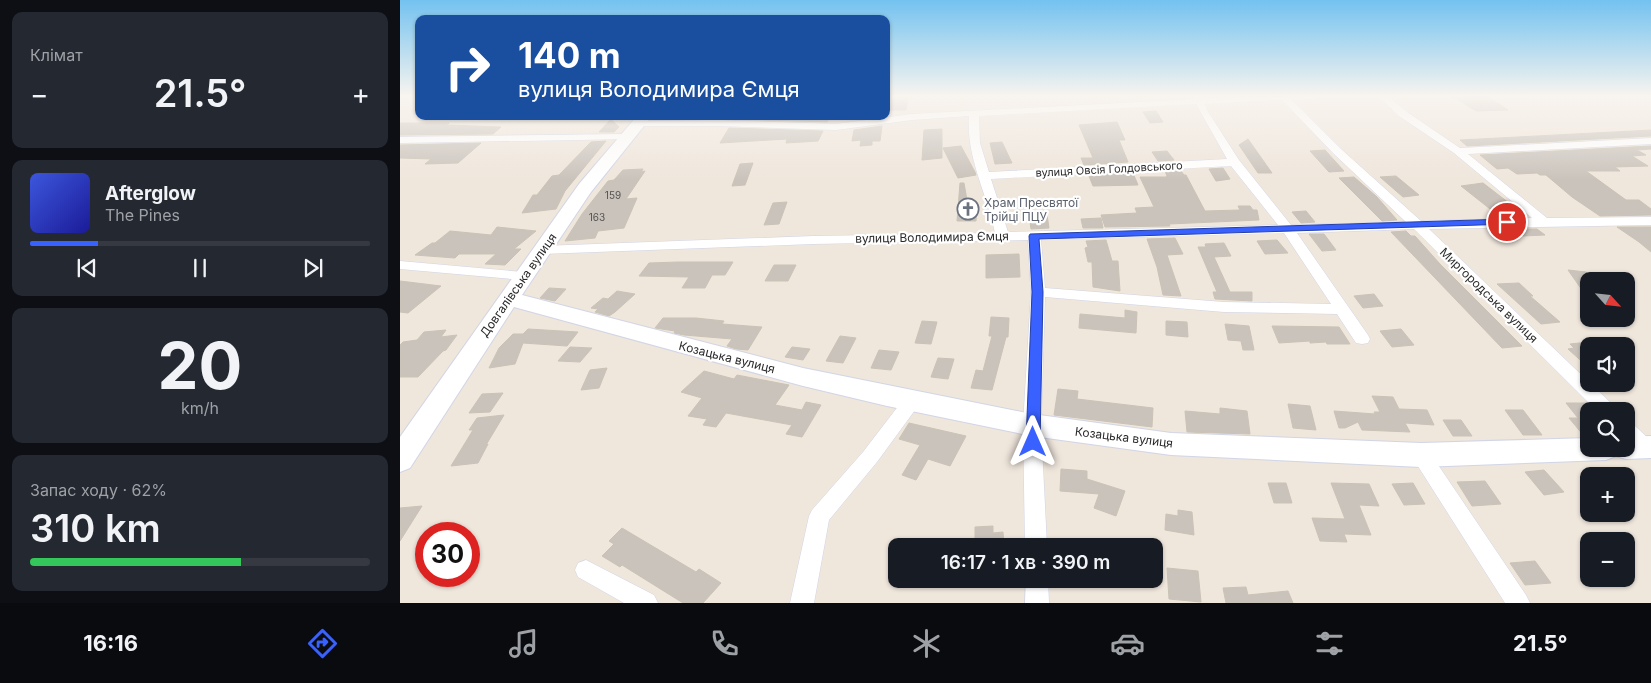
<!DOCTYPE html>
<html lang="uk">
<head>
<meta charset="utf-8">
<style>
  :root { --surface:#171b24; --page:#242831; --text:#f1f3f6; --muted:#9ea1a6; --line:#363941; --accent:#3961ff }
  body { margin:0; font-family:Inter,sans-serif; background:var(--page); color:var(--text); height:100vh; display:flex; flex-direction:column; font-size:19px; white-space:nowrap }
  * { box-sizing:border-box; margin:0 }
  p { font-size:16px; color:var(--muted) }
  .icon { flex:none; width:28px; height:28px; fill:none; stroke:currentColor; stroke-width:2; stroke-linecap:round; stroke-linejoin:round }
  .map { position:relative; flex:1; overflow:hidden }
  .drawer { display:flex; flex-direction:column; gap:12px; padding:12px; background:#0d0f14; width:400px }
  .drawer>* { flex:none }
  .hud { position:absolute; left:15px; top:15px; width:475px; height:105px; border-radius:10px; box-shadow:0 1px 4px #0004; background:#1a4fa0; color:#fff; overflow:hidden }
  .needle { width:32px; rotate:117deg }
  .buttons { position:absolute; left:1180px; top:272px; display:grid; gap:10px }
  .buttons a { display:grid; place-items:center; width:55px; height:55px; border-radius:10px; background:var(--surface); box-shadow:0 1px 4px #0004; font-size:25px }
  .speed { position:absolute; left:15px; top:522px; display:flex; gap:10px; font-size:25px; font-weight:700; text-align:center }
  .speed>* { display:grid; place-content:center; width:65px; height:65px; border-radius:50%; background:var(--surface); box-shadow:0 1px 4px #0004; line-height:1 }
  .speed .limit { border:8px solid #d22; background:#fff; color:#111 }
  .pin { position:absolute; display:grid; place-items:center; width:42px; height:42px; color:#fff; margin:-21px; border:2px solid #fff; border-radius:50%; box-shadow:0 1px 5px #0007 }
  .me { position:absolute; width:55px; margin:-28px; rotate:0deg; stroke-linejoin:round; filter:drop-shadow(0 0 4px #0008) }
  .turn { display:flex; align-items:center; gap:18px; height:105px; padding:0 20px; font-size:22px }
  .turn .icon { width:65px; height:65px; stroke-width:2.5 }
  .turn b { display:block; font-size:35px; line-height:42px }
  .big { font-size:38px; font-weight:600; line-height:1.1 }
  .drawer .widget { flex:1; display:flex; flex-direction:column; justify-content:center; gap:8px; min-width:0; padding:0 18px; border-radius:10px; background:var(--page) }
  .drawer .dial { align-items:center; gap:0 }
  .dial b { font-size:65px; line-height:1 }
  .song { display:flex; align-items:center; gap:15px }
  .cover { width:60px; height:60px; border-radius:8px; background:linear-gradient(135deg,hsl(230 70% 55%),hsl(240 70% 35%)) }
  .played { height:5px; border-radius:2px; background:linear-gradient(90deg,var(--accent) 20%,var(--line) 20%) }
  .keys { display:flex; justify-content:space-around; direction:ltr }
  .heat { display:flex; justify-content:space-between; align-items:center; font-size:28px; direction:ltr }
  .charge { height:8px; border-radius:4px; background:linear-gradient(90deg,#34c759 62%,var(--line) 0) }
  .trip { position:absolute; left:488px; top:538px; width:275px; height:50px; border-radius:10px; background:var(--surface); box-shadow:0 1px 4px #0004; font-weight:600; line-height:50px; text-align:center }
  .tab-bar { display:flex; height:80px; justify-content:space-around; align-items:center; background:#090b0e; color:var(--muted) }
  .tab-bar .icon { width:35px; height:35px }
  .tab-bar .on { color:var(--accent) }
  .tab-bar b { font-size:22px; color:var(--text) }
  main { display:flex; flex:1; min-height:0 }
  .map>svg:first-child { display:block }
  .building { fill:#cac3bc; stroke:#cac3b5 }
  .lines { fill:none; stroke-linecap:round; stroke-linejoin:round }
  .street-casing { stroke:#d1d5e6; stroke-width:1 }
  .secondary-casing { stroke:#d1d5e6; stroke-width:2 }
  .street { fill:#fff; fill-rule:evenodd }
  .secondary { fill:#fff; fill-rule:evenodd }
  .route { fill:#3961ff; stroke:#253fa6 }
  .labels { text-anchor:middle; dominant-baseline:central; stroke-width:4.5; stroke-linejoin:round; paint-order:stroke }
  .number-label { font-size:10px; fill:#53514f }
  .far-street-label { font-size:11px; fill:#2b2b2b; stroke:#fff }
  .worship-label { font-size:12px; fill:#5b616d; stroke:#fff; text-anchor:start }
  .street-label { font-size:12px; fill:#2b2b2b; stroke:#fff }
</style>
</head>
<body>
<main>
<section class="drawer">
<div class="widget"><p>Клімат</p>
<div class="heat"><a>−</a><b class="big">21.5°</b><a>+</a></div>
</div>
<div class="widget">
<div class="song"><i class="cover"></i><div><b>Afterglow</b><p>The Pines</p></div></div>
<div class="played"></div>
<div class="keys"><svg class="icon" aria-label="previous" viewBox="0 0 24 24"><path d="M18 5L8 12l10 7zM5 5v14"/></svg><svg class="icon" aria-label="pause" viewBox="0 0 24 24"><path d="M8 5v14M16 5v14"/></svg><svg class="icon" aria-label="next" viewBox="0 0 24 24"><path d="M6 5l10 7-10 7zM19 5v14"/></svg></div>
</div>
<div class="widget dial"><b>20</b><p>km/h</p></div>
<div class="widget"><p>Запас ходу · 62%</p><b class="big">310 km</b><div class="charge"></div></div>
</section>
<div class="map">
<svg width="1251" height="603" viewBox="0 0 1251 603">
  <rect width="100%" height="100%" fill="#efe6dc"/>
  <path class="building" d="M1052,96H1087L1108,110L1076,111Z
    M508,98L506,110H486V99Z
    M756,111L763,122L750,123L743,112Z
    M336,116H430L427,122L335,119Z
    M211,119L219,127L214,132H199Z
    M717,122L725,140H719L728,162L684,165L681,158H693L679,125Z
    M0,123H49L46,125L101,127L93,134L0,135Z
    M482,126L480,141H472V145L460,146L461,140L452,141L454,130Z
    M329,128L423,131L418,141L386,143L387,139L320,143Z
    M542,129V158L522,160L524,130Z
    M1251,130V136L1067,146L1060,140Z
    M848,139L872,173H858L839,145Z
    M206,141L165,191L156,209L122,213L133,195H137L152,176L159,175L191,142Z
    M602,142L612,163L595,164L590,143Z
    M81,143L58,163L25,164L31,159L0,158V145Z
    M561,146L575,172L576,175L558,178L543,148Z
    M1251,146V149L1237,150L1246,155L1232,156L1248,166L1215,167L1220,171H1186L1226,200H1239L1251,209V215L1200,216L1172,197L1146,175H1140L1137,173L1117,174L1108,168L1097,169L1080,155Z
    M925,150L944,171L929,172L910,151Z
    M767,151L774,160L758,161L752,152Z
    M353,163L345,185L332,186L340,164Z
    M823,168L830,179L816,181L809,169Z
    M243,169L241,172L245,171L226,199L237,198L224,228L198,231L195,238L165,241L182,214L208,181L214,180L223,170Z
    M765,171H781L784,175H786L805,211L840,210L838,206H850L853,210H857L859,220L769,224L770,226L705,227L701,215L737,213L735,208L754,207L740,177H766L767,176Z
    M733,173L738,185L693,186L689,176Z
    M996,176L1019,195L1003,197L980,177Z
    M954,177L977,197L997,220L982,221L939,178Z
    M560,183H564L568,206L577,205L576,221H557Z
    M1083,183L1109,203L1104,204L1120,216H1099L1061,186Z
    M387,202L379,224L364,225L373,203Z
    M906,211L915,222L901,223L892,212Z
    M647,215L649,228L631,229L629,216Z
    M701,218L703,228H683L681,219Z
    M97,227L136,231L114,249H121L105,265L85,264L96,254H59L55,258L15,255L32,243H35L50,231L91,235Z
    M1217,227H1251V252L1239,242Z
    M1117,229H1137L1145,235L1123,236Z
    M1006,231L1011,236H1015L1040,264L1122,346L1102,348L991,232Z
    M909,234H924L936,250L922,251Z
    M775,238L783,254L767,255L781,296L763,295L757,267L747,239Z
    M706,240L712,261H718L720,291L693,287L692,262H688L685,248L688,247L686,241Z
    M877,240L888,253L865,254L857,241Z
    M824,243L831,256L814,257L830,292H852V301L815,299L813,292H817L798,247H806L805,244Z
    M619,254L620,277L586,278V255Z
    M278,262H333L325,275H312L305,288H282L289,277L239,276L249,263Z
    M374,265H396L388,281H365Z
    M1168,270L1186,272L1189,276V300Z
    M0,281L41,286L8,313L0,312Z
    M1119,283L1133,296H1130L1160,322L1141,324L1097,284Z
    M149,288L166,289L155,301L140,298Z
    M217,291L235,294L215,312L209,316L195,312L198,309L191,308L203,298L208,299Z
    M974,294L983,306L963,308L954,296Z
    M725,310L737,312L736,333L679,328L680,314L725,318Z
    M591,317L609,318L608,337H606L592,390L571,388L576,370L583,371L592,336H589Z
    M263,318H296L324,321L322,324L362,327L348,350L336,349L327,346L332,339L284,335L274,333L275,331L255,328Z
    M522,321L537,322L531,344L515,343Z
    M766,321L787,322L788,337L766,335Z
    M825,324L849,326L854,350H843L841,341L828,340Z
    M872,326L939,327L950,344H927L926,342L910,343V341L879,343Z
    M128,329L178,332L167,346L123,343L115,364L89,368L99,348L113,334H123Z
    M1001,329L1014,345L992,347L980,331Z
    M46,330L41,337L57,335L46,350L43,351L18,377H0V345L3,342L17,340L24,332Z
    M440,336L456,338L443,363L426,361Z
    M1189,342V368L1168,349L1174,348L1170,344Z
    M170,347L192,348L180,362L158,361Z
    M392,347L410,349L403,360L385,357Z
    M479,350L499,352L491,370L471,368Z
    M538,358L554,359L548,379L531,377Z
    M207,368L199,388L181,390L190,370Z
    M304,371L334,379L337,375L389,385L375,405L402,410L406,402L421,405L402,437L386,434L392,425L326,413L316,427L303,425L307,419L288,416L302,398L281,392Z
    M658,389L678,391L677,399L753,408L752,427L654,415Z
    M103,393L90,412L69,413L82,394Z
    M972,396L993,397L999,409L1027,410L1034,425L1005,423L1010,432L962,430L958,422L945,428H939L934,411L975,414L974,412H980Z
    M1166,403H1186L1189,405V436H1184L1169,418H1178Z
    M888,404L910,406L916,430L893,428Z
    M820,408L847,411L850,434L787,432L785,411L820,414Z
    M1105,410H1123L1142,435H1123Z
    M104,415L86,445L88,444L78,463L51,466L73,430H69L77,418Z
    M1043,420H1061L1072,436H1053Z
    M509,423L566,436L550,466L528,459L516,480L502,475L520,445L499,439Z
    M661,469L687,471V479L725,491L716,516L694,508L699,494L660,491Z
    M1144,470L1164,492L1144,495L1125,472Z
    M1085,481L1101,504L1072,506L1057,482Z
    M868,483H886L892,503H874Z
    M931,483L969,484L979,506L959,505L971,535L944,534L947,542L920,541L912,518L945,519Z
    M1013,483L1025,504L1004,505L992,484Z
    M22,506L0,541V508Z
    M778,510L792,512L794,535L765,530L766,514L778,516Z
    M593,526V533L603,532L604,546H575V527Z
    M222,528L296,572L299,569L321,583L303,603H283L222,565L220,567L202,556L214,544L209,541Z
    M1135,561L1151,583L1125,585L1110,563Z
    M767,568L798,571L801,602L769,599Z
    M846,587L848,595L888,591L893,603H826L823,588Z"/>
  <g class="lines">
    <g class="street-casing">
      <path id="street" d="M793,96H803V98L920,96L915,99L892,100L941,149L1021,221L1132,218L1054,153L999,116L978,96H988L1007,112L1060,148L1251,138V144L1068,154L1147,218L1251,217V225L1029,229L1214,406L1217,411H1197L1014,229L897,233L968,335L970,339L968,343L962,344L956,343L937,314L824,312L645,297L641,425L647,546H625L623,425L631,292L628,240L413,244L142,254L135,250L142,246L413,236L595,233C587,193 566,158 569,116L512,120L436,130L319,126H235V122L239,121L319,120L436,124L512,114L794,99ZM882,100L933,153L1006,222L891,225L839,160L807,110L805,104ZM796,104L827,159L589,172L580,143L579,116ZM831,166L878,225L608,232L591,179ZM884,233L931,304L824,302L645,288L641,240Z
        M227,134L232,137L231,139L0,143V137Z
        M0,261L123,272L128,273L130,276L128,279L123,280L0,269Z
        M512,394L518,396L521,401L518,406L477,462L429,520L414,603H390L409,516L412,510L463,452L506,396Z
        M1226,422L1233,424L1251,441V453C1239,456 1234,448 1226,441Z
        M1021,447L1028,450L1126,595L1130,603H1105L1014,460L1011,455L1014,450Z
        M186,560L254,595L258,603H224L178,577L175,570L178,563Z
        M626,579H648L649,603H625Z"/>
    </g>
    <g class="secondary-casing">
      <path id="secondary" d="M237,116H252L191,192L122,295L403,368L632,414L771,433L1021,443L1189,438V449H1226V437L1251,436V458L1226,459L1216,456L1206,460L1021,467L771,455L632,436L487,406L403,386L114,307L10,468L0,472V437L179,184Z"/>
    </g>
    <use href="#street" class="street"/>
    <use href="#secondary" class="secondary"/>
  </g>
  <linearGradient id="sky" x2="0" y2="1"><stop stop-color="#73c2f0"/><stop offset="0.53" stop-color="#f8f4ef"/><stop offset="1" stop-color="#f8f4ef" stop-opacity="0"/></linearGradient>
  <rect width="1251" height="180" fill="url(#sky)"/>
  <path class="route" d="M1107,219L1111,220V224L639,239L643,292L640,442L638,446L633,448L628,446L626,442L632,292L629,236L630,234Z"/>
  <defs>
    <g id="church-ring" transform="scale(1.125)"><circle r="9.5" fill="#fff" stroke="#6b7280" stroke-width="1.5"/><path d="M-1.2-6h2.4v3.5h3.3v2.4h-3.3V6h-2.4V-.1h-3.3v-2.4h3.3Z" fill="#6b7280"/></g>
  </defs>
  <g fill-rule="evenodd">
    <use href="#church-ring" x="568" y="209"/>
  </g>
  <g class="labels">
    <g class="number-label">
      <text x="213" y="195">159</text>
      <text x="197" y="217">163</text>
    </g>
    <g class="far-street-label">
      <text transform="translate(709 169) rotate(-3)">вулиця Овсія Голдовського</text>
    </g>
    <g class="worship-label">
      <text x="584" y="202">Храм Пресвятої<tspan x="584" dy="14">Трійці ПЦУ</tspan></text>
    </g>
    <g class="street-label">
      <text transform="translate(532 237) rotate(-1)">вулиця Володимира Ємця</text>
      <text transform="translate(118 285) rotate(-55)">Довгалівська вулиця</text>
      <text transform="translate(1089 295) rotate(44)">Миргородська вулиця</text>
      <text transform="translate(327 357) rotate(14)">Козацька вулиця</text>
      <text transform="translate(724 437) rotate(7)">Козацька вулиця</text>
    </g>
  </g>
</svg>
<div class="buttons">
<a><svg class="needle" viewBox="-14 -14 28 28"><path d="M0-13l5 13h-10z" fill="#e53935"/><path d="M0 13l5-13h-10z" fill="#9ea1a6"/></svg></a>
<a><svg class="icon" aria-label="sound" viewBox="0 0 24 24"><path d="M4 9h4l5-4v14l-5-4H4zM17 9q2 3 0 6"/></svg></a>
<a><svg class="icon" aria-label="search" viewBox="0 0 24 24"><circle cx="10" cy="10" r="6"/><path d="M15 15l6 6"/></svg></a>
<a>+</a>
<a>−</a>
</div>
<div class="speed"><div class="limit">30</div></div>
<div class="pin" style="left:1107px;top:222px;background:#d93025"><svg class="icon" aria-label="arrive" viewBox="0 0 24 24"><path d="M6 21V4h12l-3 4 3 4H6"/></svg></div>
<svg class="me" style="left:633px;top:442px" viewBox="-20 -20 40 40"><path d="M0-17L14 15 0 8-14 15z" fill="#3961ff" stroke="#fff" stroke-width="4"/></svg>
<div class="trip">16:17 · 1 хв · 390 m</div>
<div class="hud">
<div class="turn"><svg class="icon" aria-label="right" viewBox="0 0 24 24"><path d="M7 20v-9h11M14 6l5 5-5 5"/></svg><div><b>140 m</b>вулиця Володимира Ємця</div></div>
</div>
</div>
</main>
<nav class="tab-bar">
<b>16:16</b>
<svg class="icon on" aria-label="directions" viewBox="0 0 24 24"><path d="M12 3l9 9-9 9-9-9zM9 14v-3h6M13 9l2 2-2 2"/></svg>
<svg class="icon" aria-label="music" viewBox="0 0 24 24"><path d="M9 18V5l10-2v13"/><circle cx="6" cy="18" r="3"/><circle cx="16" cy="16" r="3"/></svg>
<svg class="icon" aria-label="phone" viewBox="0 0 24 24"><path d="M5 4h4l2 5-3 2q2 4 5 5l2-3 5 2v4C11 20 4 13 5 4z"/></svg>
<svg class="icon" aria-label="climate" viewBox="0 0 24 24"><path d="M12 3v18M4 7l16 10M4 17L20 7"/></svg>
<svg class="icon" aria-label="car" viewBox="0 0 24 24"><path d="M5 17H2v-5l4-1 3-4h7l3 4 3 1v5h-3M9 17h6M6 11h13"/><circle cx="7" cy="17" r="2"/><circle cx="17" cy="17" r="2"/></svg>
<svg class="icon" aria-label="filters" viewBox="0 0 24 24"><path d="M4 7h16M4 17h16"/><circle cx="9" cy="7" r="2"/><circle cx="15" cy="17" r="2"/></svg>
<b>21.5°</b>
</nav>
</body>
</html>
